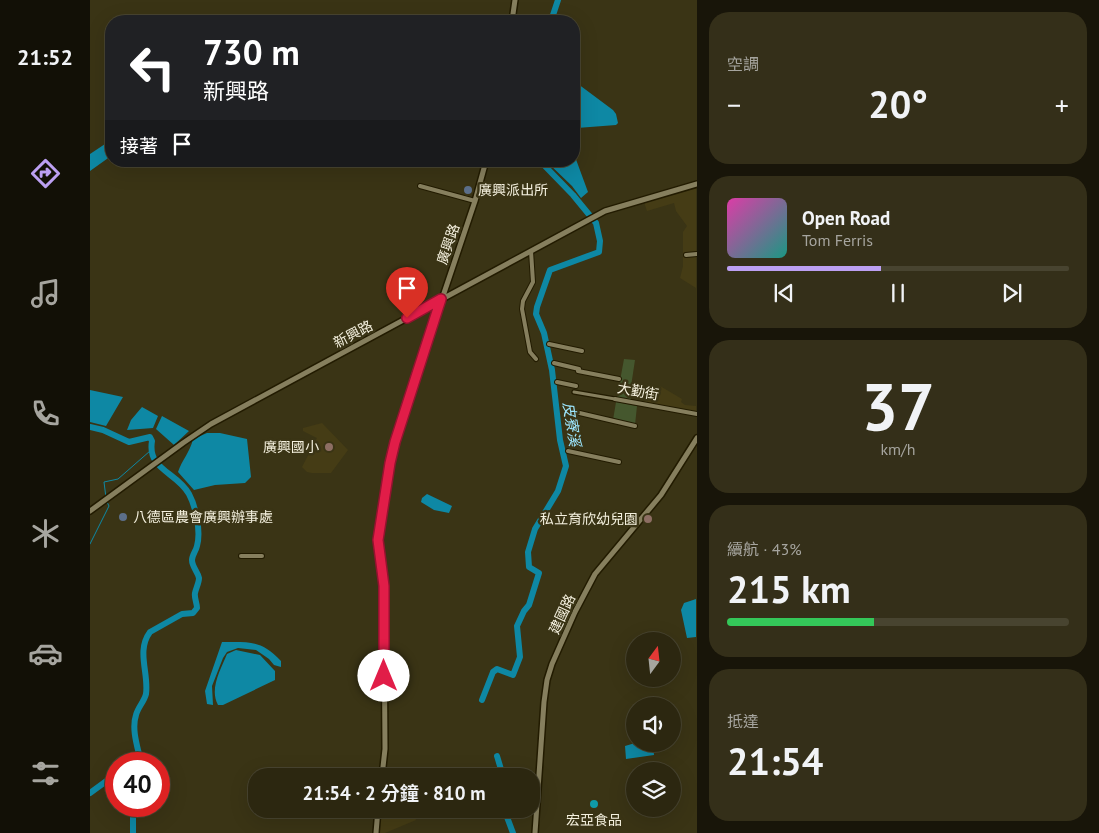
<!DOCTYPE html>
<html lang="zh-TW">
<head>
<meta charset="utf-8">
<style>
  :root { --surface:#2c2710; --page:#342f19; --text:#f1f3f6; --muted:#a6a59f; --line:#484430; --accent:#bca0f2 }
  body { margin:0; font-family:"PT Sans","Noto Sans TC",sans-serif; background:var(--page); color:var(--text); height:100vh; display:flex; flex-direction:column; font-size:19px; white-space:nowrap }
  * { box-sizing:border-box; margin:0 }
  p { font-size:16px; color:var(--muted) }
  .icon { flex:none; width:28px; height:28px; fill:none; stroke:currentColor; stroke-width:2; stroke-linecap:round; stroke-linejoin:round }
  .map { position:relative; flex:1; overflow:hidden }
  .drawer { display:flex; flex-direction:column; gap:12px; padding:12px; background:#181509; width:402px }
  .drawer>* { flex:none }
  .hud { position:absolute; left:15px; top:15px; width:475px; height:152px; border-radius:20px; box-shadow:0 5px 20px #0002,0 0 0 1px var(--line); background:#202124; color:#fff; overflow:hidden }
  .needle { width:32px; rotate:15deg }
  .controls { position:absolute; left:536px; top:632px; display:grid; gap:10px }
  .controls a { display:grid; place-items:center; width:55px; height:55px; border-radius:50%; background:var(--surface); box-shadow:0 5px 20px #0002,0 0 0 1px var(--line); font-size:25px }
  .speed { position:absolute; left:15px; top:752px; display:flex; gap:10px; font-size:25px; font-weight:700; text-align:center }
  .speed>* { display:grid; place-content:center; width:65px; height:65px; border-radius:50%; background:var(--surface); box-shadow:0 5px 20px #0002,0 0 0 1px var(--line); line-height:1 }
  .speed .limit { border:8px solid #d22; background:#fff; color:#111 }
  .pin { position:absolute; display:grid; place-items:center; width:42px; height:42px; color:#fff; margin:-51px -21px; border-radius:50% 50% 50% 0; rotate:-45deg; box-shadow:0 0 5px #0007 }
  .pin .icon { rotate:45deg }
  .me { position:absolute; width:55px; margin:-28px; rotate:0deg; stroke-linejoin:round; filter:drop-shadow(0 0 4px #0008) }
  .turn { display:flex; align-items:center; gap:18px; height:105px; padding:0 15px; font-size:22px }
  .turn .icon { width:65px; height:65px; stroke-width:2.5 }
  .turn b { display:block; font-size:35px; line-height:42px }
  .then { display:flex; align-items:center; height:48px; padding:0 15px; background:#0003; gap:10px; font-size:19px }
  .big { font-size:38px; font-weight:600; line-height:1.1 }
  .drawer .widget { flex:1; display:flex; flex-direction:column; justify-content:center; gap:8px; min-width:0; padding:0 18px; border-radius:20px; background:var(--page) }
  .drawer .dial { align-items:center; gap:0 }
  .dial b { font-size:65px; line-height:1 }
  .song { display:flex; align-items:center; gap:15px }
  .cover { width:60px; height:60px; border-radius:8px; background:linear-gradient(135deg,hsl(320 70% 55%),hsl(170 70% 35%)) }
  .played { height:5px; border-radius:2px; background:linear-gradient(90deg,var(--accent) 45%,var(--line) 45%) }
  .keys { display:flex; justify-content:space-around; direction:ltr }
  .heat { display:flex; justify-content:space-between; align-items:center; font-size:28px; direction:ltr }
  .charge { height:8px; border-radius:4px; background:linear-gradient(90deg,#34c759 43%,var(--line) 0) }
  .trip { position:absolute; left:158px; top:768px; width:292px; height:50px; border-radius:20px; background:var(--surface); box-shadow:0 5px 20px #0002,0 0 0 1px var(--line); font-weight:600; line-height:50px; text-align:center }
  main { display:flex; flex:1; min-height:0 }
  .menu { display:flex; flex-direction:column; width:90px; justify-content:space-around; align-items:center; background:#121006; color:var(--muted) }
  .menu .icon { width:35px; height:35px }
  .menu .on { color:var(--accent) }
  .menu b { font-size:22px; color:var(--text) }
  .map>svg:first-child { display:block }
  .built { fill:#453c15 }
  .green { fill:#45572e }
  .water { fill:#0e88a4 }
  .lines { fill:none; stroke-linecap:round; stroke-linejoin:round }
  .stream { stroke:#0e88a4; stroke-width:1 }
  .river { stroke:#0e88a4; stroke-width:6 }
  .pedestrian-casing { stroke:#221b00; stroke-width:5.5 }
  .minor-casing { stroke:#221b00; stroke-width:6 }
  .tertiary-casing { stroke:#221b00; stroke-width:8 }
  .pedestrian { stroke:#867f5e; stroke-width:3 }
  .minor { stroke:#867f5e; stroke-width:4 }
  .tertiary { stroke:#867f5e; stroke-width:5 }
  .route-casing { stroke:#92132f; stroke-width:12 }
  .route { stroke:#e11d48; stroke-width:9 }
  .service-dot { fill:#5c6f8a; stroke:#3a3415; stroke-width:2 }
  .education-dot { fill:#8d6e63; stroke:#3a3415; stroke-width:2 }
  .culture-dot { fill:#0f9aa8; stroke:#3a3415; stroke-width:2 }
  .labels { text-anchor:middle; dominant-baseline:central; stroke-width:5; stroke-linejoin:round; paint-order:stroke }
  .poi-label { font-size:14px; fill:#f4f0de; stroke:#3a3415; text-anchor:start }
  .street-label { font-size:14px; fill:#f4f0de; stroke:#3a3415 }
  .water-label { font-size:15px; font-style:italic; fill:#9de7ff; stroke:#3a3415 }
</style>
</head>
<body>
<main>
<nav class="menu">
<b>21:52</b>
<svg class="icon on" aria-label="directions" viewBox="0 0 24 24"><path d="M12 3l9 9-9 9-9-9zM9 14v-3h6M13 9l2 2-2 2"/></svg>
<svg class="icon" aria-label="music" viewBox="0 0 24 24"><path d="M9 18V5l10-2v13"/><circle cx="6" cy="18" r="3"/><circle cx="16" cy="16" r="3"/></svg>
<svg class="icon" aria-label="phone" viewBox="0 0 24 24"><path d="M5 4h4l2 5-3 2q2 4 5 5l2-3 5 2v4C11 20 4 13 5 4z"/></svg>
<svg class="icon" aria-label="climate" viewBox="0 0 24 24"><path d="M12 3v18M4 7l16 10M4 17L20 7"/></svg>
<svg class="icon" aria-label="car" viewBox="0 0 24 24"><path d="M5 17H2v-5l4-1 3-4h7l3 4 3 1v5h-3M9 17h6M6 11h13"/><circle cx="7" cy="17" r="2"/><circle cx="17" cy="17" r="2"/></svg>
<svg class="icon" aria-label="filters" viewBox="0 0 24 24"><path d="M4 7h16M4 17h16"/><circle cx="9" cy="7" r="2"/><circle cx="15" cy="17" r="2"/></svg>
</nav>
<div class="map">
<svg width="607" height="833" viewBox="0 0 607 833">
  <rect width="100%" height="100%" fill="#3a3415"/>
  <path class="built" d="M606,188V288L590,278L593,266V232L597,226L586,211L584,203L557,211L554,202Z
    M570,386L592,399L591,402L595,405L606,406V412L554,402L559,390L564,394Z
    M232,423L258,450L241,473H222L217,472L212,467L227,438L213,431V428Z
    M290,809H324L323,810L326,820L295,833H289Z"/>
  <path class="green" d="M534,359L545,360L540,393L541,400L527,397Z
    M526,402L547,406L545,425L523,420Z"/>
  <path class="water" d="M484,81L523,110L526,114L528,123L526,125L487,128L484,125Z
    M21,140V156L0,171V154Z
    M484,154L498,192L491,198L482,186L456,161H484Z
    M0,390L33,397L16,426L0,422Z
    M52,407L68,416L63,428L37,430L41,420Z
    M72,416L99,431L84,445L66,429Z
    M117,433H130L157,439L161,477L155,483L125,485L104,490L88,472C92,460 100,452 103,439Z
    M337,494L362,506L359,513L344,510L331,502L332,498Z
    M606,599V637L597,638L591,610L594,603Z
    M132,642C160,642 171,640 191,661V667L184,665L179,659L166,650L148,648L137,652L133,658L122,686L123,705L117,704L115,691Z
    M146,650L170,655L185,671V680L133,705H128C119,689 131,669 137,654Z
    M545,743L563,744L564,755L536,759L535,746Z"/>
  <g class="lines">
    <path class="stream" d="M16,498L14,482L28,479L60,451
      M0,544L19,506L17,502"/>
    <path class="river" d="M461,21L468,0
      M0,427L13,430L39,442L60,437L62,441C57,470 87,472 99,494C106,507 111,532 107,546C106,551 102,555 102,560C102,567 108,572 109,578C109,583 106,588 105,593C104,598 107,603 107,608L103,613L92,614L60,632C46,651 59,673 56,694C54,702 48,707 46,715C42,727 46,742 49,754L38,764
      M392,700L403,672L407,669L423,675L430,657L427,626L434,611L439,605L449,573L439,567L438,552L445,529L468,491L476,466L470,440L462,370L454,333L446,314L447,307L460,270L509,252L510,241L506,223L483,195L450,161
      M49,754L52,758L51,764
      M407,756L413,776
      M0,793L26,774
      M418,809L417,817L423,833
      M43,833V806"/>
    <g class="pedestrian-casing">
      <path id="pedestrian" d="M484,392L525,399"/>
    </g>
    <g class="minor-casing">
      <path id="minor" d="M330,186L385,201
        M441,251L443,282L433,301L432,309L440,352L446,359
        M596,255L607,254
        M459,344L492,351
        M464,363L489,369
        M488,371L529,379
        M467,382L486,386
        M525,399L607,414
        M481,411L545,426
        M478,451L529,462
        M151,556H172"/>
    </g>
    <g class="tertiary-casing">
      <path id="tertiary" d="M422,21L425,0
        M0,511L93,443L121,424L515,211L607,184
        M292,776L295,749L294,608V586L288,540L300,463L319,397L385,201L396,161
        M286,833L288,809
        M445,833L454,702L457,680L462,664L485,612L505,574L571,495L607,438"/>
    </g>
    <use href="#pedestrian" class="pedestrian"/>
    <use href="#minor" class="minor"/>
    <use href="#tertiary" class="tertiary"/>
  </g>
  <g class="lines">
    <g class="route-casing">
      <path id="route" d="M294,676V586L288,540L300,463L305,442L351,299L317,318"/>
    </g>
    <use href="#route" class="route"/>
  </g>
  <g class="service-dot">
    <circle cx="378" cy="190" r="5"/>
    <circle cx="33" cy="517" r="5"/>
  </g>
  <g class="education-dot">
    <circle cx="239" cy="447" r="5"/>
    <circle cx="558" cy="519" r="5"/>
  </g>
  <circle class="culture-dot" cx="504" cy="804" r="5"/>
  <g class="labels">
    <g class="poi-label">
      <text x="388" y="190">廣興派出所</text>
      <text x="229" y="447" text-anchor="end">廣興國小</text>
      <text x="43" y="517">八德區農會廣興辦事處</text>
      <text x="548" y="519" text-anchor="end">私立育欣幼兒園</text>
      <text x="504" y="820" text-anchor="middle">宏亞食品</text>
    </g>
    <g class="street-label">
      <text transform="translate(358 244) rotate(-71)">廣興路</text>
      <text transform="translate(263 334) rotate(-28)">新興路</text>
      <text transform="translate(548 391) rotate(10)">大勤街</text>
      <text transform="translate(472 614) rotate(-65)">建國路</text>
    </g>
    <g class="water-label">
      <text transform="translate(482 424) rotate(81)">皮寮溪</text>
    </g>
  </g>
</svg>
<div class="controls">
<a><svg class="needle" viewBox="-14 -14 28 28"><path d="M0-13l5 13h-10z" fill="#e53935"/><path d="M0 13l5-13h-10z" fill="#a6a59f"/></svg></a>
<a><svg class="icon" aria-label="sound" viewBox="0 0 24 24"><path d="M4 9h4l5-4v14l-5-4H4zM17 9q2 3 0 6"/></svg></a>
<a><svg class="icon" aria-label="layers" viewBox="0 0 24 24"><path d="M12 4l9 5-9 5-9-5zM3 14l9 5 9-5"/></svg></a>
</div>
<div class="speed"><div class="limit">40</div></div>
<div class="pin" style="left:317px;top:318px;background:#d93025"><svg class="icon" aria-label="arrive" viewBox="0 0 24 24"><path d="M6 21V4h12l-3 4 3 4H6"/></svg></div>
<svg class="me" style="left:294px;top:676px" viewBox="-20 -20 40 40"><circle r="19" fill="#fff"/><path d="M0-13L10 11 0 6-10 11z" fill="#e11d48"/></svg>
<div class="trip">21:54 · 2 分鐘 · 810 m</div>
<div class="hud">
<div class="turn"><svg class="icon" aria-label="left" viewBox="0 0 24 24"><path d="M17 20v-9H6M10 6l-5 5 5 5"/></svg><div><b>730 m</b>新興路</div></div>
<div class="then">接著<svg class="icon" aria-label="arrive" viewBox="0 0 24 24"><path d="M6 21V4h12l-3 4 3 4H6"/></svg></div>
</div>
</div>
<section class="drawer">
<div class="widget"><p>空調</p>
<div class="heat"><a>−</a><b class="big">20°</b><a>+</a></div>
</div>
<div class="widget">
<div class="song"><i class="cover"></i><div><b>Open Road</b><p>Tom Ferris</p></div></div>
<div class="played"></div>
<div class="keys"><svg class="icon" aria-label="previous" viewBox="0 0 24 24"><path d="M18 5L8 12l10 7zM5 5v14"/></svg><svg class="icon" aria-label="pause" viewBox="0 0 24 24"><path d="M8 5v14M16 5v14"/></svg><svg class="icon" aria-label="next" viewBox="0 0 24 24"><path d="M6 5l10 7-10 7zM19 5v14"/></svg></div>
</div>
<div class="widget dial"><b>37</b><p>km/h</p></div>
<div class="widget"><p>續航 · 43%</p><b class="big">215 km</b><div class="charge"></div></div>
<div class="widget"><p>抵達</p><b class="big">21:54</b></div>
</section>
</main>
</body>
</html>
